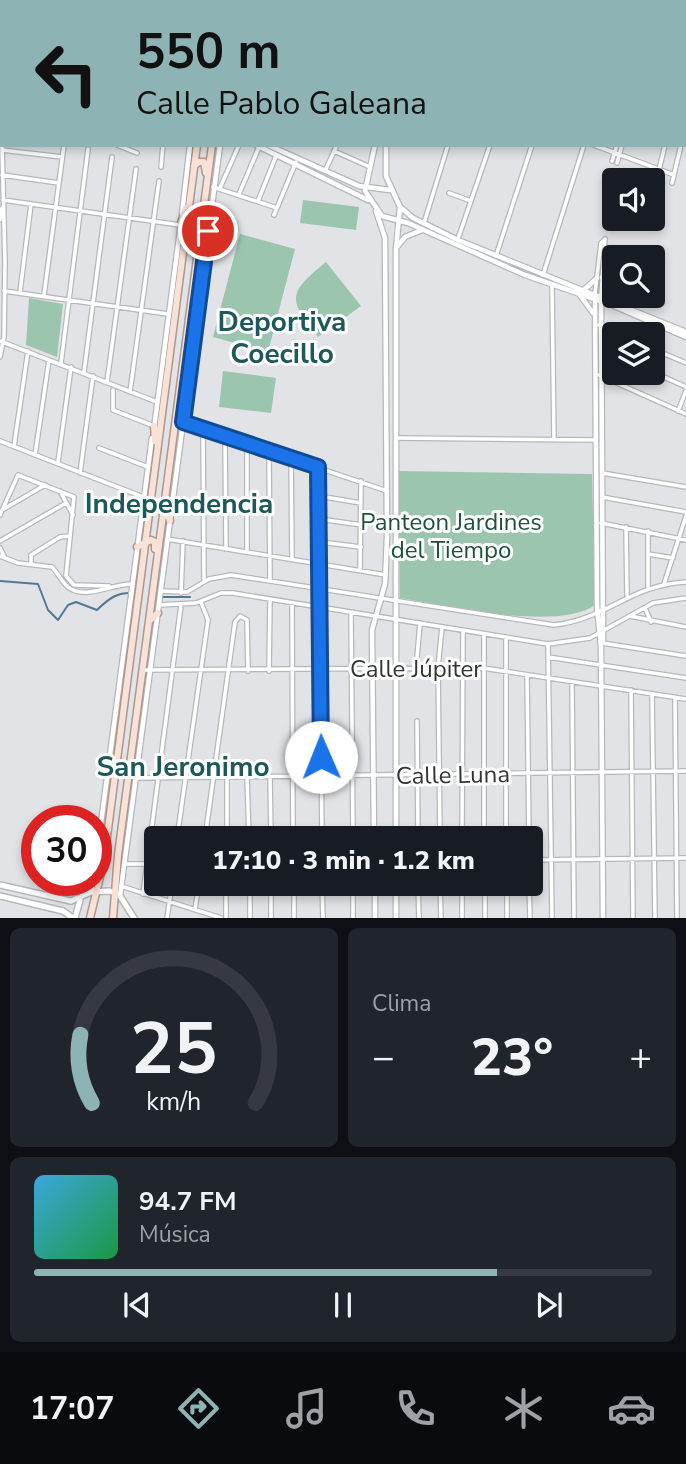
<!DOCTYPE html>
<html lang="es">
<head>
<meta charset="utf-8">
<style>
  :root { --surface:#171b24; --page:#20242c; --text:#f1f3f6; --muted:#9ea1a6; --line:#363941; --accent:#8eb3b4 }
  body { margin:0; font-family:"Nunito Sans",sans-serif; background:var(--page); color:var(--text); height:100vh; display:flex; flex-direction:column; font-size:26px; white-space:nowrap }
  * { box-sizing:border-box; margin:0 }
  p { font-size:23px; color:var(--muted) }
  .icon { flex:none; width:38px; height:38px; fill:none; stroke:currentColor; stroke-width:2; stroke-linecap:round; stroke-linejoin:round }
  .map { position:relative; height:918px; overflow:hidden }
  .side { display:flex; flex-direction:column; gap:10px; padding:10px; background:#0d0f14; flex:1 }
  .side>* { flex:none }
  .banner { position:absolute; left:0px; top:0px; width:686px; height:147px; box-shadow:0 4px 10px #0003; background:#8eb3b4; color:#111; overflow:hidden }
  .tools { position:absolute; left:602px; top:168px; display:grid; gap:14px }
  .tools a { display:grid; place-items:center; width:63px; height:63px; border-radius:7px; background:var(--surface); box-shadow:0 4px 10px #0003; font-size:35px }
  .speed { position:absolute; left:21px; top:805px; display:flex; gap:14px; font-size:35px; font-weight:700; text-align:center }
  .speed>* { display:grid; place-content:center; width:91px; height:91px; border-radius:50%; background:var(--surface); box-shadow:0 4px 10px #0003; line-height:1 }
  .speed .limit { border:10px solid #d22; background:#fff; color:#111 }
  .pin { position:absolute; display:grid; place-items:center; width:60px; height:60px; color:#fff; margin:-30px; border:4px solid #fff; border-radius:50%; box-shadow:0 2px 7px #0007 }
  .me { position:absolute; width:77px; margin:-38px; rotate:359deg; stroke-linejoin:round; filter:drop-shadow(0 0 5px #0008) }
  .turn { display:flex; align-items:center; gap:24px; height:147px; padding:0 21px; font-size:32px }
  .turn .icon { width:91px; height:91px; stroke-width:2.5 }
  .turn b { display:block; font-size:49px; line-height:60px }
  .big { font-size:52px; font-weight:800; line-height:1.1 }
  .side .tile { flex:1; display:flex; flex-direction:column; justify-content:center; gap:10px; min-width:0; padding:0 24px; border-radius:10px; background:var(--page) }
  .side .dial { align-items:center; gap:0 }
  .dial svg { height:182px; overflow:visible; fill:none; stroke:var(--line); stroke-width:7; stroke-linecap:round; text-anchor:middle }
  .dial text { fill:var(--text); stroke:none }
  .song { display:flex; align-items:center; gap:21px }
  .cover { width:84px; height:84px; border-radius:10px; background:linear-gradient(135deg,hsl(200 70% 55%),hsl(140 70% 35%)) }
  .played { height:7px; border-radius:4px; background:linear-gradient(90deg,var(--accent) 75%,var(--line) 75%) }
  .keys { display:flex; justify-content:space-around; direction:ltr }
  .heat { display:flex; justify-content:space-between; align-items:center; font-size:38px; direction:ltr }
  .side .tiles { flex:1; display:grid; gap:10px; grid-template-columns:1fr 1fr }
  .tile:last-child { grid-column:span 2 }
  .trip { position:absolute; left:144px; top:826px; width:399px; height:70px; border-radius:7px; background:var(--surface); box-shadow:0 4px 10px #0003; font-weight:800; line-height:70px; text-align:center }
  .menu { display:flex; height:112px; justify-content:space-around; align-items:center; background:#090b0e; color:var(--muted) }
  .menu .icon { width:49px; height:49px }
  .menu .selected { color:var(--accent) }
  .menu b { font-size:32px; color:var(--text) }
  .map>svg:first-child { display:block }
  .green { fill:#9cc5af }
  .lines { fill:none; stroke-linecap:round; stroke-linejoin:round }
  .stream { stroke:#507a95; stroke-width:2 }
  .minor-casing { stroke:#b6b8bb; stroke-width:6 }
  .tertiary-casing { stroke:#b6b8bb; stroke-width:7 }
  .secondary-casing { stroke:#b6b8bb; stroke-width:8 }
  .primary-casing { stroke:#b0978d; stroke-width:9 }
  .minor { stroke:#fff; stroke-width:3.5 }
  .tertiary { stroke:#fff; stroke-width:4.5 }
  .secondary { stroke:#fff; stroke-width:5 }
  .primary { stroke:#f8e1d7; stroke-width:6 }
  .route-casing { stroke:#114b97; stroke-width:18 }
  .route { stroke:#1a73e8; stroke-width:12 }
  .labels { text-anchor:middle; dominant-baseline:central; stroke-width:6; stroke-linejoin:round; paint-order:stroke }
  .park-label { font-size:24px; fill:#1e523b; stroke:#fff }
  .street-label { font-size:24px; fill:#333435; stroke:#fff }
  .quarter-label { font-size:28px; font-weight:bold; fill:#1e5959; stroke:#fff }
</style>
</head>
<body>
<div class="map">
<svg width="686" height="918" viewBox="0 0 686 918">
  <rect width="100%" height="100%" fill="#e1e3e6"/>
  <path class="green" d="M303,200L359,207L356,230L300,223Z
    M240,234L295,249L268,352L213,337Z
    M326,262L361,306L318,337C287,299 288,293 326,262Z
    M29,298L63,304L57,357L26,345Z
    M223,371L276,378L271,413L219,407Z
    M398,471L592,474L595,605C557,632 445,605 400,598Z"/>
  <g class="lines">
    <path class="stream" d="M0,581L38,584L48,610L58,620L68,605L76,602L97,610C109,598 120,590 137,594
      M160,597H190"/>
    <g class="minor-casing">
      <path id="minor" d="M252,0L256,2
        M308,0L311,2
        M363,0L367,2
        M19,2L20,0
        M49,2L50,0
        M288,2L289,0
        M351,2L352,0
        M492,2V0
        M575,2V0
        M684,2V0
        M0,29H2
        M684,29L686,30
        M0,48L2,43
        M684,101L686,102
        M2,129V137
        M684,134L686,127
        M117,145L137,153
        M594,145L674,175
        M2,150L62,157
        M334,151L370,167
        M612,161L617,145
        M617,163L622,145
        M161,167L163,145
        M659,170L665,145
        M325,171L337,145
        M2,175L59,183
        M672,183L681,145
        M213,187L277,208
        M220,188L239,145
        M449,193L471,201
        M239,194L259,147
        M3,200L180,225
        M258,201L276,156
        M274,215L296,162
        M0,220L2,208
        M424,223L448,145
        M458,239L490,145
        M496,256L532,145
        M543,275L584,145
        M552,285L554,440
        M4,291L168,314
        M20,292L31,204
        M595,293L601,243L605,239
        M44,295L64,145
        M601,295L605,239
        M599,325L619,334
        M0,341L157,402
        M602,349L614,355
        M653,349L686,363
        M0,357L4,337L5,262L2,145
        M61,363L88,149
        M84,372L112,157
        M653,372L686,387
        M599,375L686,414
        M107,382L136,169
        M113,390V410L154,426
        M130,392L159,181
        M678,411L686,391
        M176,420L387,491
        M203,428L204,580
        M225,437L226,547
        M396,438L595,440
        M0,441L143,497
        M247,444V551
        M14,446L28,351
        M99,448L148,467
        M269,452L270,581
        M35,455L49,360
        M291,459L292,558
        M58,462L71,367
        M318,467L322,838
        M80,473L93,376
        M602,473L686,487
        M60,491L73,515
        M319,496L361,503
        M602,497L686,512
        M2,510L45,485
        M0,515L18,475L74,497L66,576L74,585L109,586
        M319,519L362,525
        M601,523L686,540
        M626,527L627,595
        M648,531V587
        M167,539L386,575
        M0,541L66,503
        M320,542L361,547
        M0,548L5,558
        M648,554L673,558
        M0,556L18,563L52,567C58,573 63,585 71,589C88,599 115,583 133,584
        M31,563V555L60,537L70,536
        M360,570L361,481
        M664,584L686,516
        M161,591L187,592L209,579L231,575L554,625C607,619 630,585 686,582
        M181,593L183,541
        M292,603L293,838
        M159,605L196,603L221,593H233L548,644L590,638L653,603L686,598
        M645,608L651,622
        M351,613L353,838
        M630,616L686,627
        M484,634V838
        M506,637V838
        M602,643L686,656
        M548,644L552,918
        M548,657L686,678
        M416,669L420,623
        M143,670L483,668L686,699
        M269,671L270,599
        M527,675L529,838
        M572,682L574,918
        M631,690L633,918
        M652,694L655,918
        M675,697L677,918
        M417,721L418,838
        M247,777L249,838
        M270,777L271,838
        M136,778L686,771
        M177,838L208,620L201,602
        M205,838L235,622L240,616L247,620L248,671
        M227,838V777
        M440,838L438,668L442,627
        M462,838L463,630
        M530,860L686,858
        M124,864H156
        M250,884V918
        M294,884V918
        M322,884L323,918
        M418,884L419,918
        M440,884L441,918
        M462,884V918
        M485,884V918
        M507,884V918
        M529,884L530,918
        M121,886L221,918
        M143,894L181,605
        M195,909L199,884
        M167,918L172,884
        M226,918V884
        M271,918V884
        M353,918V884"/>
    </g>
    <g class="tertiary-casing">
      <path id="tertiary" d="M210,2V0
        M241,2V0
        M413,2L414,0
        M424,2L425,0
        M652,2V0
        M657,2V0
        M0,115L2,116
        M0,122L2,123
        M256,145L368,200
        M268,145L359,186L390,190
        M375,145L365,191L382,216L408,223L525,275L612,305L686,337
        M386,145V176L400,207L396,249V838
        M400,207L413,218L458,240L686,332
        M182,214L190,145
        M396,248L405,237L422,230
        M602,277L616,301
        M585,289L597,278
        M595,293L597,606L601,647L603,918
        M580,295L593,313
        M601,295L603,642
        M154,429L181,223
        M99,838L152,438
        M374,838L372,630L385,584L387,537L385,238L376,211
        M96,859L98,847
        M396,884V918
        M91,892L93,880
        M120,896L220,145
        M375,918V884"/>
    </g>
    <g class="secondary-casing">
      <path id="secondary" d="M529,0L534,2
        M542,0L546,2
        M684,62H686
        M684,67L686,68
        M0,885L71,901L91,892L110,891L120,896L134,918
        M0,896L63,911L73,918
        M75,918L80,900"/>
    </g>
    <g class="primary-casing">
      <path id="primary" d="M217,2V0
        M231,2V0
        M194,166L199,162H204L206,173
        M181,223L186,208
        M154,426L155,441
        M165,506L170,521
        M137,547L151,540L155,542V549
        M149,621L158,613
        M98,849L104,830
        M90,918L104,860L197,145
        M113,918L118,855L212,145"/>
    </g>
    <use href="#minor" class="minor"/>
    <use href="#tertiary" class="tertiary"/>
    <use href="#secondary" class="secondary"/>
    <use href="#primary" class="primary"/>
  </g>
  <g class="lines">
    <g class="route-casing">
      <path id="route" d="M208,231L183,422L318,467L321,757"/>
    </g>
    <use href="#route" class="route"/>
  </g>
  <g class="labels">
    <g class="park-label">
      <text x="451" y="522">Panteon Jardines<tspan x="451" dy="28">del Tiempo</tspan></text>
    </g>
    <g class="street-label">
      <text x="416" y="669">Calle Júpiter</text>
      <text transform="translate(453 775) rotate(-1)">Calle Luna</text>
    </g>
    <g class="quarter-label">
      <text x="282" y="322">Deportiva<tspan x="282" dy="32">Coecillo</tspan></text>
      <text x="179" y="504">Independencia</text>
      <text x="183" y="767">San Jeronimo</text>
    </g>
  </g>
</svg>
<div class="tools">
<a><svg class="icon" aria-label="sound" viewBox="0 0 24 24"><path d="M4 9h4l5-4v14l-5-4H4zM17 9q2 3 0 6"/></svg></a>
<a><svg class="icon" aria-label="search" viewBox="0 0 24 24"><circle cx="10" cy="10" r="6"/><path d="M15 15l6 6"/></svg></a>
<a><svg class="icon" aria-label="layers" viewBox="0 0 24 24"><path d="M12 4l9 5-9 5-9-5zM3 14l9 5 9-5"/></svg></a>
</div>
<div class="speed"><div class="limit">30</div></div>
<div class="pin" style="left:208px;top:231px;background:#d93025"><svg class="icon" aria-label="arrive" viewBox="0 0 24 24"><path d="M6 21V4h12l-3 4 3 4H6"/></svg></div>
<svg class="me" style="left:321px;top:757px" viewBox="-20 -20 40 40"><circle r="19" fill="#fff"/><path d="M0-13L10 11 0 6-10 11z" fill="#1a73e8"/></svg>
<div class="trip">17:10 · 3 min · 1.2 km</div>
<div class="banner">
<div class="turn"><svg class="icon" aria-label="left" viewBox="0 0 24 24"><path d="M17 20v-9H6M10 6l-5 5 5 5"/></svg><div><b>550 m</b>Calle Pablo Galeana</div></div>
</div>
</div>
<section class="side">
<div class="tiles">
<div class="tile dial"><svg viewBox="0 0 100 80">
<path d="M14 69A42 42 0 1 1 86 69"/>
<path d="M14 69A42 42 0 0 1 9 39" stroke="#8eb3b4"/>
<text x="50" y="56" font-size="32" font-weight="700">25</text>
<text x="50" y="72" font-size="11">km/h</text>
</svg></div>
<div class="tile"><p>Clima</p>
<div class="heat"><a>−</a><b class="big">23°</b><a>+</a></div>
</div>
<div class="tile">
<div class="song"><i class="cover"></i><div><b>94.7 FM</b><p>Música</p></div></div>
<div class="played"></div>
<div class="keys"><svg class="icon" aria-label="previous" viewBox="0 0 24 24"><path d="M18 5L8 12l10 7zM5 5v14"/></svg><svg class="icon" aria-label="pause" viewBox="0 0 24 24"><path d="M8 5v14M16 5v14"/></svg><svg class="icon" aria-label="next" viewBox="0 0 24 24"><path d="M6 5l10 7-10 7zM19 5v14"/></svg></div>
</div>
</div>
</section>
<nav class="menu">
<b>17:07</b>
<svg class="icon selected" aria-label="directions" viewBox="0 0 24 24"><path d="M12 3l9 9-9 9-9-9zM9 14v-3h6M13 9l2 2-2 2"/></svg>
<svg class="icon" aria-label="music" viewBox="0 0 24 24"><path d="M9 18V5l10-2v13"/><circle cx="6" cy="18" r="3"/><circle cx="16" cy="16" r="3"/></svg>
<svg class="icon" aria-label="phone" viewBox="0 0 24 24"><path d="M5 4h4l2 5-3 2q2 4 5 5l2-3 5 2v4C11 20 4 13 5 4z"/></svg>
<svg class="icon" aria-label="climate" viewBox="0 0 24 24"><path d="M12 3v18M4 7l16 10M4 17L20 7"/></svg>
<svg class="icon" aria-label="car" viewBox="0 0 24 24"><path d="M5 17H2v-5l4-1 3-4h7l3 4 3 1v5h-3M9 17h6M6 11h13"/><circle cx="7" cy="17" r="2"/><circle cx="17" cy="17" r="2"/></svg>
</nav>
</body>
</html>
